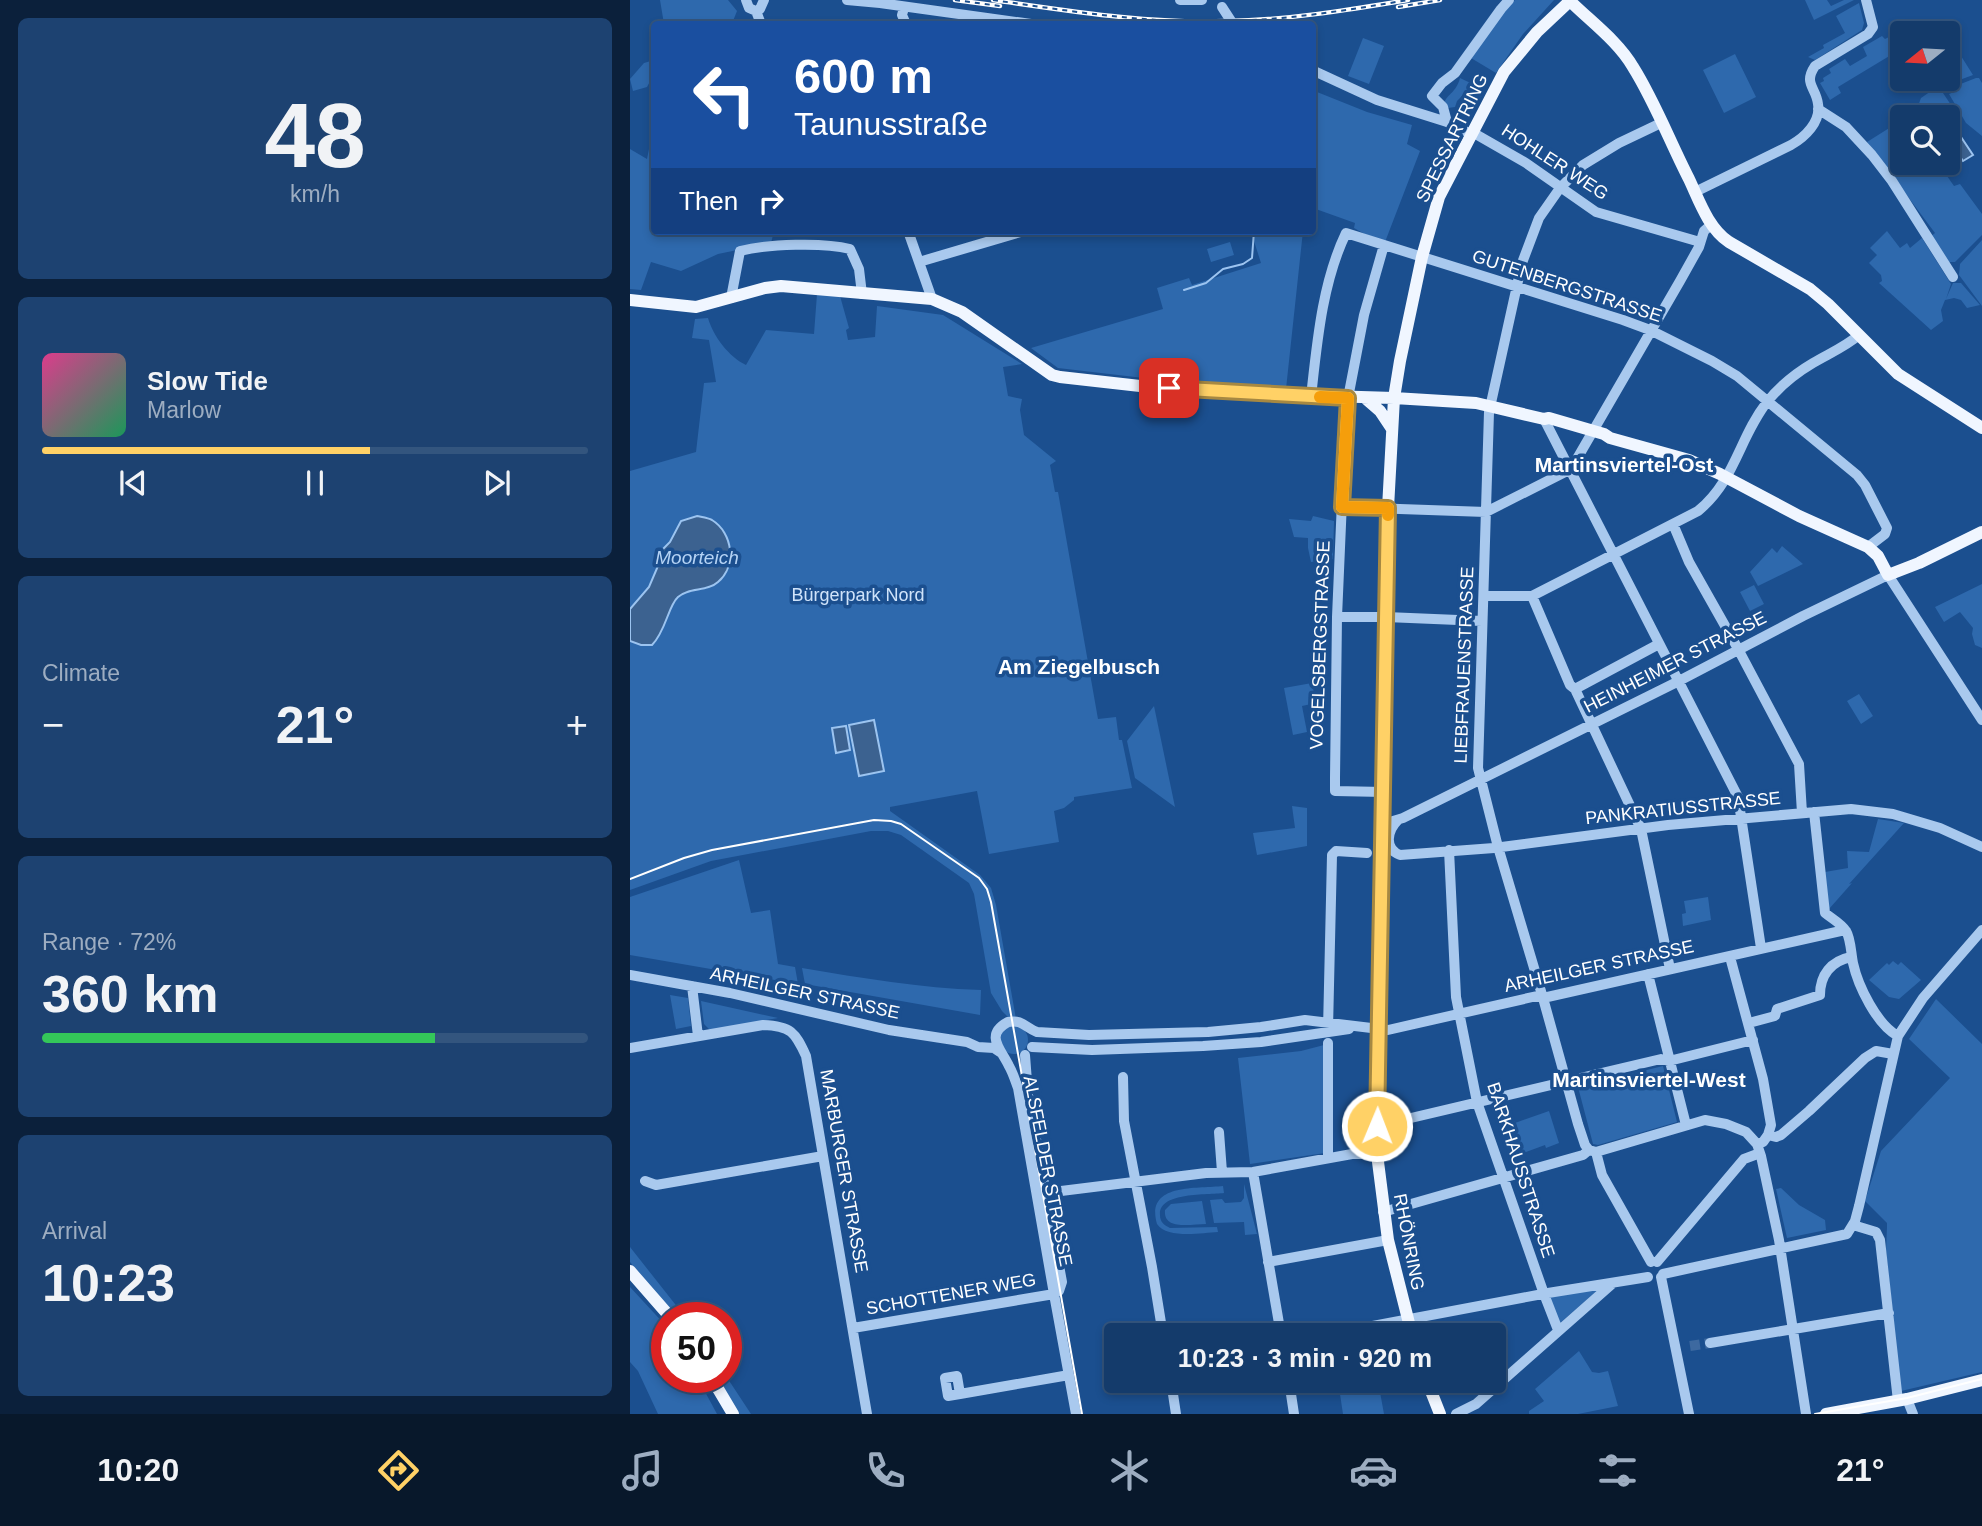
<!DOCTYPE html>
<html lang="en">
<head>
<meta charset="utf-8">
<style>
  :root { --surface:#143b6b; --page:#1d4271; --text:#f1f3f6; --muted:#9dadc1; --line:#33557e; --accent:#ffd166 }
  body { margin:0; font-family:Helvetica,sans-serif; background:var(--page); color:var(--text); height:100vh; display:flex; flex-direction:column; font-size:26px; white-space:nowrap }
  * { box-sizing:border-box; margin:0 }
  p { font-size:23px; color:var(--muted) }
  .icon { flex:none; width:38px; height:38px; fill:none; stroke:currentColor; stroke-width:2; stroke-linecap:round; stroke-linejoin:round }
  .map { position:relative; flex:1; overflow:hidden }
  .details { display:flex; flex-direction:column; gap:18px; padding:18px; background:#0b203b; width:630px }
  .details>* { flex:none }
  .banner { position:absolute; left:21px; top:21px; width:665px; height:214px; border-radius:7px; box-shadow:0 4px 10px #0003,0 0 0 2px var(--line); background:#1a4fa0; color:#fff; overflow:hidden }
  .needle { width:46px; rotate:252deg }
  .fabs { position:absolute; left:1260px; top:21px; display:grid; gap:14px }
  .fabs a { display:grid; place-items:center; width:70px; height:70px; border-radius:7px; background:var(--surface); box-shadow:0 4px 10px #0003,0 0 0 2px var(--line); font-size:35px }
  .speed { position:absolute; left:21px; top:1302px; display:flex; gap:14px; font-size:35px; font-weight:700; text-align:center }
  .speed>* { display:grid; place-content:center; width:91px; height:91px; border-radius:50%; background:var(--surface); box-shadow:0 4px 10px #0003,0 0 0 2px var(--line); line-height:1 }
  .speed .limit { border:10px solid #d22; background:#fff; color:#111 }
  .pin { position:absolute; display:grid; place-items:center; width:60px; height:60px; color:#fff; margin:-30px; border-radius:14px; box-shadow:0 4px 10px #0006 }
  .me { position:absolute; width:77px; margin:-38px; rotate:1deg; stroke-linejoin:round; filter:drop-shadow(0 0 5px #0008) }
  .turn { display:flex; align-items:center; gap:24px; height:147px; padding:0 28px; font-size:32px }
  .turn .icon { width:91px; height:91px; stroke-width:2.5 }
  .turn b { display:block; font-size:49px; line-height:60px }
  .then { display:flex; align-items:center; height:66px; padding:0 28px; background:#0003; gap:14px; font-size:26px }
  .big { font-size:52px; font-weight:600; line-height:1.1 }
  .details .widget { flex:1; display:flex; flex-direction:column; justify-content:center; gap:10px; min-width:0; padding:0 24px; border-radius:10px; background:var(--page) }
  .details .dial { align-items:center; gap:0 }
  .dial b { font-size:91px; line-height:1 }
  .song { display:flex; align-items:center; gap:21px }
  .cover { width:84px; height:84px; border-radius:10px; background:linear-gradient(135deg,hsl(330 70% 55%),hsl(150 70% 35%)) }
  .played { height:7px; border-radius:4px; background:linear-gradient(90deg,var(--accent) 60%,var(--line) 60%) }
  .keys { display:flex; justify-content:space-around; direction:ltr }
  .heat { display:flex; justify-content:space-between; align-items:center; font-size:38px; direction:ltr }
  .charge { height:10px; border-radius:5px; background:linear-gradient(90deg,#34c759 72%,var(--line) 0) }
  .trip { position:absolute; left:474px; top:1323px; width:402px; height:70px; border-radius:7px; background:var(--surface); box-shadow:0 4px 10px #0003,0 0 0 2px var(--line); font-weight:600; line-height:70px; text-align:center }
  .menu { display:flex; height:112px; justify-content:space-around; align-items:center; background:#08182b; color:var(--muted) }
  .menu .icon { width:49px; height:49px }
  .menu .selected { color:var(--accent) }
  .menu b { font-size:32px; color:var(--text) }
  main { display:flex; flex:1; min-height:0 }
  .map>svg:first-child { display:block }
  .green { fill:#2e69ad }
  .water { fill:#3c6290; stroke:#9cc4f0; stroke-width:2 }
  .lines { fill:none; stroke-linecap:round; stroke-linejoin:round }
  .stream { stroke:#9cc4f0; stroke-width:2 }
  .minor-tunnel { stroke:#3d69a0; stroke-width:10; stroke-dasharray:10 5; stroke-linecap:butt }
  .minor { stroke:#a9c9ee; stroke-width:10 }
  .major { stroke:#f0f6ff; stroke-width:12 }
  .tram { stroke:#fff; stroke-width:2 }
  .rail-casing { stroke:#fff; stroke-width:4.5 }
  .rail { stroke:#1b4f8f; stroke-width:2; stroke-dasharray:5; stroke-linecap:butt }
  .minor-bridge { stroke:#a9c9ee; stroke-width:10 }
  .route-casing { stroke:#a68842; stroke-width:18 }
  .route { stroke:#ffd166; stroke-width:12 }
  .slow { stroke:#f59e0b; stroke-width:12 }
  .labels { text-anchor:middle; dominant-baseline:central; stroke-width:7; stroke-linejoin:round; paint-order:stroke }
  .street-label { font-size:18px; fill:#fff; stroke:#1b4f8f }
  .park-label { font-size:18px; fill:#cfe3fa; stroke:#1b4f8f }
  .water-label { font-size:19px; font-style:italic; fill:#b5d3f5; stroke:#1b4f8f }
  .quarter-label { font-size:21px; font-weight:bold; fill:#fff; stroke:#1b4f8f }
</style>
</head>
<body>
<main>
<section class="details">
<div class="widget dial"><b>48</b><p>km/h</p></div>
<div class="widget">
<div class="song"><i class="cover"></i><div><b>Slow Tide</b><p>Marlow</p></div></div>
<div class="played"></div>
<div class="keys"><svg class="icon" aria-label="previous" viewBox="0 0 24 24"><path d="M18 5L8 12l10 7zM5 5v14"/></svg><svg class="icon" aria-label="pause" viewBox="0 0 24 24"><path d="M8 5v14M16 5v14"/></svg><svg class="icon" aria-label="next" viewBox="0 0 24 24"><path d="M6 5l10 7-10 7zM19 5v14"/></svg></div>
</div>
<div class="widget"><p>Climate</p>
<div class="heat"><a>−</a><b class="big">21°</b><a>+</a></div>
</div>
<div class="widget"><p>Range · 72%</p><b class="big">360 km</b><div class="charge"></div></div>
<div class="widget"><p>Arrival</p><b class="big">10:23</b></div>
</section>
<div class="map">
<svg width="1352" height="1414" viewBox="0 0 1352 1414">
  <rect width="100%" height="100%" fill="#1b4f8f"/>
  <path class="green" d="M30,0H98L107,11L103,21H93L86,24H34Z
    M885,0H924L893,34L866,73L841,58L871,14Z
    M1175,0H1197L1201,6L1214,0H1224L1184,20Z
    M1229,3L1234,23L1232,30L1185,60L1178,57L1194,48L1193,45L1215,33L1206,16Z
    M1252,36L1255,39L1259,37L1272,59V63L1268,66L1261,55L1208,87L1211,93L1200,100L1190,83L1194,81L1193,78L1201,73L1199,69L1215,59L1220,66L1237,56L1233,47Z
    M733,38L754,46L739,84L718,76Z
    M1326,48L1343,75L1324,82L1307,80L1306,79H1318V53Z
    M1105,54L1126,97L1094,113L1073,70Z
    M24,60V74L17,87L3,91L0,79L14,63Z
    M830,78L855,90L844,110L839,112L834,117L829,115L828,111L834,108L835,102L839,98L840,93H835L827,101L825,107L818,108L814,103C818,93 826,93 830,78Z
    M1346,78H1349L1352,83V136L1336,123L1319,94L1324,92L1328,85Z
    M1304,89L1311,90L1329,117L1325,119L1327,122L1321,125L1319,122L1321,120L1314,109L1316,107L1314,103L1308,106L1305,105L1298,112L1301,117H1295L1288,106L1291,98Z
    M682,90L737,112L782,125L777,144L790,151L755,242L740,237L724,228L725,223L683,208Z
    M1272,120V163H1308L1324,186L1330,184L1352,214V235L1325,262H1318L1300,237L1305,233L1237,142Z
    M0,149L17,159L19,149L24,150V231H144L141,243L88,254L51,271L21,262L11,290L0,289Z
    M624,231H673L656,389L548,382L428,368L401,348L533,309L527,288L559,278L562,285L631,263L624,241Z
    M1257,231L1270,248L1277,243L1280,248L1292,238L1321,284L1316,299L1323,283H1331L1350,305L1337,308L1331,300L1324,298L1315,300L1311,310L1313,321L1301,330L1249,283L1252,281L1251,275L1239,263L1247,255L1240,248Z
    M1352,240V306L1329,275L1330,264Z
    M600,242L604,255L581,262L577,249Z
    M187,294L210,296L219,328L216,330L218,340L245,337L247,306L313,315L392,364L373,367L378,396L392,399L390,410L394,435L426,461L420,465L425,492H428L468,719L486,717L489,740H492L502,788L444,797V800L434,808L424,811L429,842L359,854L347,791L260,807V811L350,875L361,888L366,905L386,1019L379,1018L372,1011L361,993L344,894L339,883L271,835L258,831H241L81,861L0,890V471L66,452L74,383L86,382L79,340L62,338L65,319L78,318C83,336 99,357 116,365L136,330L184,334Z
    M683,516L704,521L703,559L681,562L678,548V538L664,537L659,519L681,521Z
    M1152,546L1173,564L1128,586L1120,572L1142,548L1147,553Z
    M1352,584V648L1345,645L1342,634L1343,628L1330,612L1314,622L1305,607Z
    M1124,585L1134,604L1120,611L1110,592Z
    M682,683L686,703L672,706L677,732L663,735L654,688Z
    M1229,694L1243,716L1231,724L1217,701Z
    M524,706L545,807L505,778L497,741Z
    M662,806L677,808V846L627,855L623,833L665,828Z
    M1248,819L1274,823L1219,884L1222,883L1199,909L1195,872L1218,868L1217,851L1239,852Z
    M109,860L121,913L140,910L148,964L165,967L168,984L0,955V897Z
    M1078,897L1081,920L1053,926L1052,914L1056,913L1054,901Z
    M1263,961L1268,965L1271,962L1291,980L1269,999L1259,997L1239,980L1257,963L1259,965Z
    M172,968C232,978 290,988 351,990L350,1015L175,984Z
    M40,995L58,998L61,1026L46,1029Z
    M1306,999L1352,1044V1372L1271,1391L1256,1251L1257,1227V1223L1235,1201L1251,1151L1320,1078L1279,1039Z
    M71,1001L148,1018L80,1030L74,1024Z
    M370 1040a14 14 0 1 1 28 0a14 14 0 1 1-28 0Z
    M694,1045L695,1153L620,1164L608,1058L671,1051Z
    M1033,1066L1047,1122L968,1145L963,1144L948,1087Z
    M919,1111L929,1143L916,1148L915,1145L885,1156L875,1123L884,1121L885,1123Z
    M614,1184L627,1234L615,1235L614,1222L584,1223L580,1200L592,1199L595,1203L611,1202L614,1198Z
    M593,1186L594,1193C577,1195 528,1192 530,1215C530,1222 534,1225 540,1228L587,1227L588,1232C571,1233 537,1239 527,1224C515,1183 566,1189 593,1186Z
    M1151,1188L1169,1205L1195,1220L1196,1230L1157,1238L1146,1189Z
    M572,1201L576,1224C562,1224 533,1231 535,1210L541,1204Z
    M0,1247L56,1318H47L0,1262Z
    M975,1284L930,1323L918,1293Z
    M0,1287L37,1327V1377H67L87,1414H28L8,1371L0,1362Z
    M949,1351L962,1372L969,1373L978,1371L988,1406L948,1414H899V1411L914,1401L905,1389Z
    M96,1376L121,1414H109L87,1377H96Z
    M708,1381H748L754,1414H713Z"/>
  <path class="water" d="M1327,131L1343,155L1333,161L1318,138Z
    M67,516C71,517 78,518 82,520C103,533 107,566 88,582C77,592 59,587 48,597C38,606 36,631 22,645H11L0,641V609L19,587L28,566L31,551L40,542L51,521Z
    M244,720L254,771L229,776L219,725Z
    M216,726L220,750L206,753L202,728Z"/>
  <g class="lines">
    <path class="stream" d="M554,290L576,283L593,269L613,264L622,258L624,231"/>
    <path class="minor-tunnel" d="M1060,1346L1080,1343"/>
    <path class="minor" d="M116,0L119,8L126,11L130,9L134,0
      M217,0L250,3L401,24
      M550,0H572
      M274,8L272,15L276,24
      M126,11L131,24
      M682,70L747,100L817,122L841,134
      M1188,109L1216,127L1242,155L1262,181L1323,277
      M817,122L813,107L802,96L812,83L825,73L871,9L879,0
      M1031,123L989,143L953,165L930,188L909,218L892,263L859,412L848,768L868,847L913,998L948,1124L955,1145L959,1150L966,1152L1075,1120L1096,1124L1116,1132L1127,1144L1131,1156L1149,1240L1176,1414
      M842,132L896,163L966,212L1070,242
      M1065,192L1161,145C1175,137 1191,122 1188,104C1186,87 1173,84 1185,66L1238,34L1243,27L1236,0
      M278,231L302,299
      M754,245L734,315L718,398L714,455L707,617L705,778V791L754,792
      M289,262L394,231
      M101,298L110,251C138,244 193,242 220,249L229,269L232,294
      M681,397C687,343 692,283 716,233L993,320L1020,330L1082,361L1107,376L1227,475L1235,485L1257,528L1255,534L1238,547
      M914,419L1108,797L1131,948
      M712,507L856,512L941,469L1050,281L1069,247L1074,231L1082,224
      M1043,524L1059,562L1107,647L1169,764L1172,813
      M854,596H902L1068,511C1105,481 1109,438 1137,402C1149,387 1166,373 1183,363C1198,354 1215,347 1229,335
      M902,596L940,685L945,689L1011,829L1040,969
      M707,617H756L852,621
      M945,689L1029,644
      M1184,812L1195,913C1201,918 1212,924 1216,931C1221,939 1221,954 1223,963C1228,986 1247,1025 1268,1036
      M768,820C758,830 753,848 770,855L864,848L1038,825L1221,809L1263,814L1310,828L1352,847
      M753,824L773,818L1047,682L1173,616L1258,575L1352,720
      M819,850L826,997L847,1102L914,1294L928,1330
      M1100,957L1133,1079L1141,1125L1138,1135L1133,1142L1127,1144
      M1018,974L1056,1125
      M0,975L100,993L259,1030L337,1042L348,1047L364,1048L370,1052
      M62,986L68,1036
      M1119,1023L1145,1016L1147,1009L1190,995C1190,975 1201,961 1221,957
      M698,1029L702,855L706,851L737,853
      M698,1043V1158
      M402,1047L462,1050L573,1046L631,1042L719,1029
      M0,1048L133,1025C161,1026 165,1032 176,1056L237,1414
      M395,1055L398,1095L432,1282L429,1291L424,1294L446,1414
      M493,1077L494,1121L522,1267L533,1335
      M747,1126L1031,1059L1039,1061L1123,1040
      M589,1132L592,1172
      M1138,1135L1146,1137L1151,1135L1179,1111L1235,1058L1246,1051L1263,1054
      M966,1152L972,1175L1021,1262
      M623,1172L651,1335
      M15,1181L26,1185L193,1156
      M415,1193L576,1173L623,1172L722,1154H747
      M753,1212L953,1155L959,1150
      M1223,1225L1246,1232L1250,1240L1268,1401
      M638,1262L758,1240
      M1027,1262L1114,1159L1130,1153
      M1033,1274L1217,1234L1225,1221L1229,1206L1268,1036L1293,998L1352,930
      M1031,1277L1059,1414
      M223,1328L424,1294L388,1088C385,1080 383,1073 379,1066C371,1049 354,1035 378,1022C392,1019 396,1028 407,1032L459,1035L578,1032L631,1027L675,1020L758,1030L907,996L913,998L1215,930
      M695,1335L918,1293L1018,1277
      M1080,1343L1259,1313
      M327,1376L330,1394L318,1396L315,1378Z
      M541,1381L546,1414
      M659,1381L664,1414
      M330,1394L439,1375
      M1277,1399L1283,1414
      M826,1414L846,1404L982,1284"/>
    <path class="major" d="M939,0C960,21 988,41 1003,67C1025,102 1040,142 1059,179C1069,200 1078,228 1099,242L1180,289L1198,304L1268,374L1352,428
      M0,300L66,307L135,288L151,286L302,299L332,312L422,375L430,377L519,387L633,394L764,398L846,403L914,419L919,418L974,434L980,438L1059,460L1090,474L1169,516L1238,547L1248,556L1258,575L1289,563L1352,532
      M735,398L750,411L762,429
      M0,1271L41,1318
      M782,1335L758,1240L747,1154L758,508L764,398L770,361L792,257L809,197L874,72L907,32L941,0
      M81,1377L103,1414
      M797,1381L810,1414
      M1196,1414L1277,1399L1352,1380"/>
    <path class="tram" d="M0,879L54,858L82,850L244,820L261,821L271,824L349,878L357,889L361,902L452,1414
      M1185,1414L1277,1398L1352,1379"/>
    <g class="rail-casing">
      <path id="rail" d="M325,0L370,6
        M363,0C440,11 518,24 597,21C658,20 718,10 778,0
        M768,7L810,0"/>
    </g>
    <use href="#rail" class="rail"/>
    <path class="minor-bridge" d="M592,7L603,24"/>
  </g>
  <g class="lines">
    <g class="route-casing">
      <path id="route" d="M539,388L718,398L712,507L758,508L747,1126"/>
    </g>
    <use href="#route" class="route"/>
    <path class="slow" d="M690,397L718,398L712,507L758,508V515"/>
  </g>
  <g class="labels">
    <g class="street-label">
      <text transform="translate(822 138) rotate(-64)">SPESSARTRING</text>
      <text transform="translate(925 162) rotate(33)">HOHLER WEG</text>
      <text transform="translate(937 286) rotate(18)">GUTENBERGSTRASSE</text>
      <text transform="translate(690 645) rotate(-88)">VOGELSBERGSTRASSE</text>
      <text transform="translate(1045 662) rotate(-27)">HEINHEIMER STRASSE</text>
      <text transform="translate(834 665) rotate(-88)">LIEBFRAUENSTRASSE</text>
      <text transform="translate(1053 808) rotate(-6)">PANKRATIUSSTRASSE</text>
      <text transform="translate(969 966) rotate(-12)">ARHEILGER STRASSE</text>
      <text transform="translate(175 993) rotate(12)">ARHEILGER STRASSE</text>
      <text transform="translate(891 1170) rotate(72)">BARKHAUSSTRASSE</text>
      <text transform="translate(214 1171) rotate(80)">MARBURGER STRASSE</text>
      <text transform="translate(418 1171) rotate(79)">ALSFELDER STRASSE</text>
      <text transform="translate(779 1242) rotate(79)">RHÖNRING</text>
      <text transform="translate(321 1294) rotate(-10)">SCHOTTENER WEG</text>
    </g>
    <g class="park-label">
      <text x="228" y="595">Bürgerpark Nord</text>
    </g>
    <g class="water-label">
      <text x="67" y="557">Moorteich</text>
    </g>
    <g class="quarter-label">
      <text x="994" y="464">Martinsviertel-Ost</text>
      <text x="449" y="666">Am Ziegelbusch</text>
      <text x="1019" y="1079">Martinsviertel-West</text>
    </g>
  </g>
</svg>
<div class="fabs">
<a><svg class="needle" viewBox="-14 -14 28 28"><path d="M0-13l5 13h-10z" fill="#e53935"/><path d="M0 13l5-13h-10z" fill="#9dadc1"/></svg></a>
<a><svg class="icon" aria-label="search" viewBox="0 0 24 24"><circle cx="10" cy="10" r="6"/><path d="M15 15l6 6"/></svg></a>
</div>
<div class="speed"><div class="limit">50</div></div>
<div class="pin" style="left:539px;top:388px;background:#d93025"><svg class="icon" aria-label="arrive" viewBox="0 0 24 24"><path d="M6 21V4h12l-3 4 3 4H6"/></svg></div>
<svg class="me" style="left:747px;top:1126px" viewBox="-20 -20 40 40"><circle r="17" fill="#ffd166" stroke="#fff" stroke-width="3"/><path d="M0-11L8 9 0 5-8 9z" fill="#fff"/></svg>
<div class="trip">10:23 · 3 min · 920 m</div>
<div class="banner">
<div class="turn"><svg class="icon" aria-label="left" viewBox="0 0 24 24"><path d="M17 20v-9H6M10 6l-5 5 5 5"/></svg><div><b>600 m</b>Taunusstraße</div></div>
<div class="then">Then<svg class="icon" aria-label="right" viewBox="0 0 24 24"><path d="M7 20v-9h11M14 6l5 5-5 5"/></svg></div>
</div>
</div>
</main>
<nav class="menu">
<b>10:20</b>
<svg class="icon selected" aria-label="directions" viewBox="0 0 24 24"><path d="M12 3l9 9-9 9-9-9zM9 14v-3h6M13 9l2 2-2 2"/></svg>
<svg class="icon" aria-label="music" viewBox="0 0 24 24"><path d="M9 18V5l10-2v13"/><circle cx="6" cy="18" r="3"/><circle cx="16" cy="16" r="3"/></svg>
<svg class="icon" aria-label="phone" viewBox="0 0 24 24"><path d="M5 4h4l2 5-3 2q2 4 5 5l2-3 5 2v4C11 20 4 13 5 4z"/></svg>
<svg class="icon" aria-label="climate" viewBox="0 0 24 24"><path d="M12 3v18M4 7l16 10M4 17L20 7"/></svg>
<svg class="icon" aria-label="car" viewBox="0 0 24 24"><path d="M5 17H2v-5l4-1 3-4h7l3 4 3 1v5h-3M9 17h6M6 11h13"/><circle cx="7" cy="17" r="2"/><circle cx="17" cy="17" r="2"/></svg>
<svg class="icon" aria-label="filters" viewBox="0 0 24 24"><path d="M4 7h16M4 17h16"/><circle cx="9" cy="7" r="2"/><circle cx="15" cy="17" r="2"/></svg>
<b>21°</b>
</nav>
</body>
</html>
